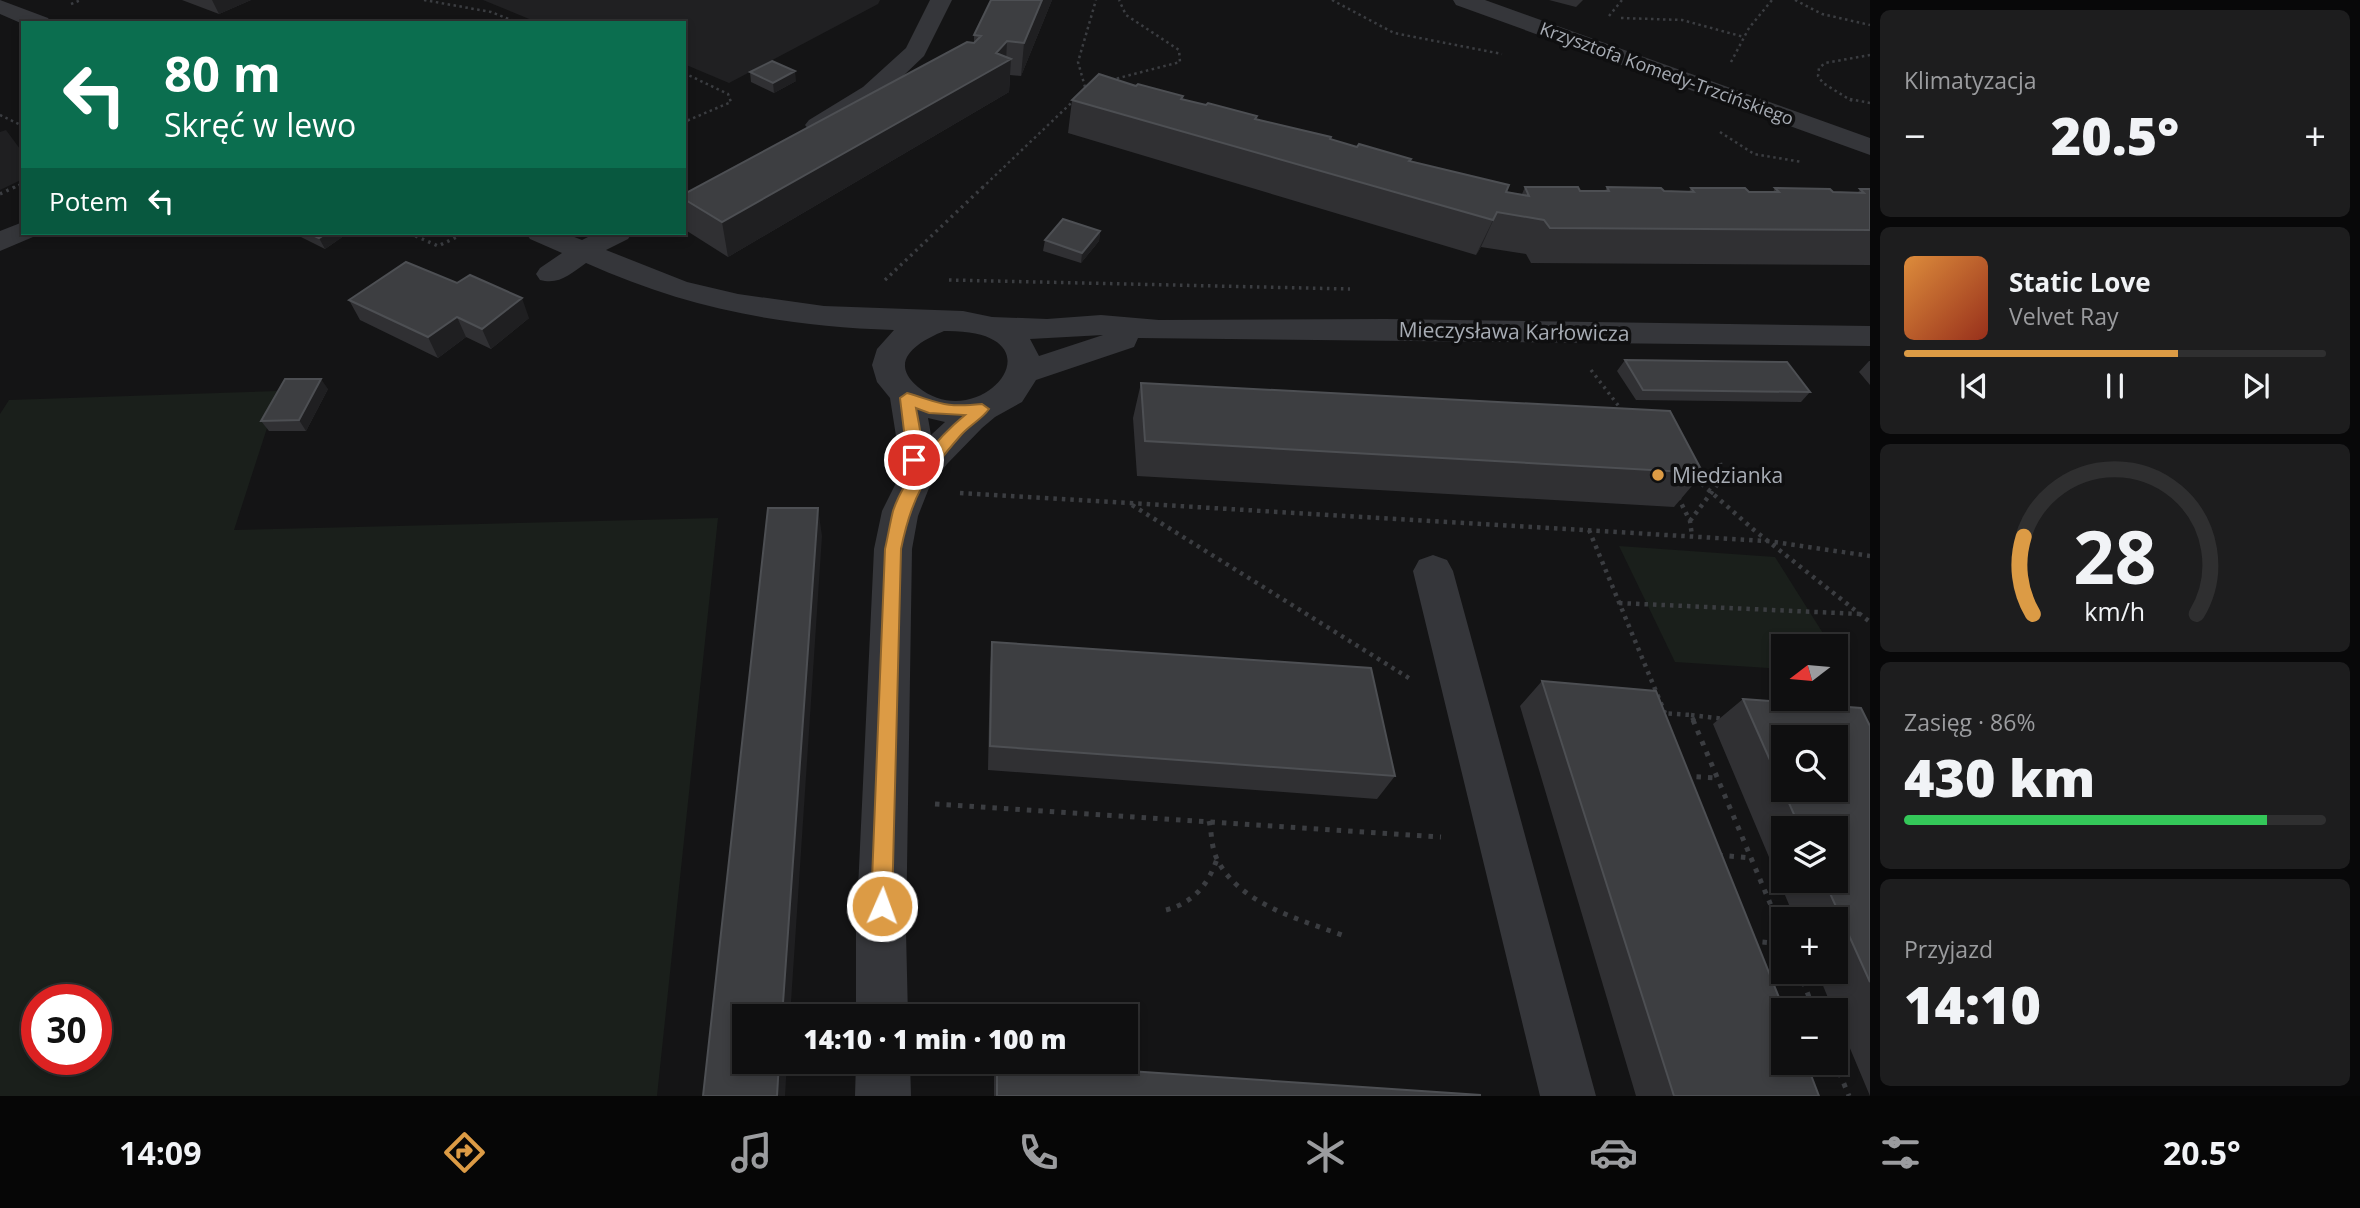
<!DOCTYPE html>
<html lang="pl">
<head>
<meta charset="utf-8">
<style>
  :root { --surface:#0f0f10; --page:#1d1d1e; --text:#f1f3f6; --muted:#9b9c9f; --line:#2f2f30; --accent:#dc9b45 }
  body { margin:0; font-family:"Open Sans",sans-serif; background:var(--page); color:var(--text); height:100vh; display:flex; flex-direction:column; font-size:26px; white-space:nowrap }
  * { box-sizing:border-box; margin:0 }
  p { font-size:23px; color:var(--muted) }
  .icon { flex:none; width:38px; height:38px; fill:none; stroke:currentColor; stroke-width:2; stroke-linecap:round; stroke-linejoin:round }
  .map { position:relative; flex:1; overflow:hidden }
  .drawer { display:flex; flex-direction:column; gap:10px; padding:10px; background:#080809; width:490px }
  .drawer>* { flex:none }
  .hud { position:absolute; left:21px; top:21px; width:665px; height:214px; border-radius:0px; box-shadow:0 4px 10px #0003,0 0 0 2px var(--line); background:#0b6e4f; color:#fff; overflow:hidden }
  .needle { width:46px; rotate:254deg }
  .controls { position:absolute; left:1771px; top:634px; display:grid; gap:14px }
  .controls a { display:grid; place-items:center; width:77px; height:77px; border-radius:0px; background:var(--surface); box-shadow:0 4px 10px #0003,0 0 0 2px var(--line); font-size:35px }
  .speed { position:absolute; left:21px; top:984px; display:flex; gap:14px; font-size:35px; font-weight:700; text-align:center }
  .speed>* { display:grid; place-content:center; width:91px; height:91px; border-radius:50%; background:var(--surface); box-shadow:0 4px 10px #0003,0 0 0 2px var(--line); line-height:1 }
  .speed .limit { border:10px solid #d22; background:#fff; color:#111 }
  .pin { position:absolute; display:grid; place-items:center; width:60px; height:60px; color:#fff; margin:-30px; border:4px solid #fff; border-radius:50%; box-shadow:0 2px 7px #0007 }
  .me { position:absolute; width:77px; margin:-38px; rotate:2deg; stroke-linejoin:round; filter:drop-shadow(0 0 5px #0008) }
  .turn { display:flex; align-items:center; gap:24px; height:147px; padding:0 28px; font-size:32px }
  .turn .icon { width:91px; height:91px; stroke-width:2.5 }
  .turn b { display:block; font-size:49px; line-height:60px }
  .then { display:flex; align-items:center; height:66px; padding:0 28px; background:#0003; gap:14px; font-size:26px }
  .big { font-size:52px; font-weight:800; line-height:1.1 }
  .drawer .tile { flex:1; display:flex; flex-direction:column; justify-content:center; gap:10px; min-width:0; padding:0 24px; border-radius:10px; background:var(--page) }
  .drawer .dial { align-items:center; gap:0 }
  .dial svg { height:182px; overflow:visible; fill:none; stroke:var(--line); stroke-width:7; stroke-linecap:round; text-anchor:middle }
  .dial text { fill:var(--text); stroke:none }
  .song { display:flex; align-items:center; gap:21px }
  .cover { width:84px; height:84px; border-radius:10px; background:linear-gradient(135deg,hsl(30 70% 55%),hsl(10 70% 35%)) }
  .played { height:7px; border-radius:4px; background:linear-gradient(90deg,var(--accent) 65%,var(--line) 65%) }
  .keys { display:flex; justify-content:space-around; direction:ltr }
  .heat { display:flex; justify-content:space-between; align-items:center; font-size:38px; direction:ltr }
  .charge { height:10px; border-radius:5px; background:linear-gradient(90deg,#34c759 86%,var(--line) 0) }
  .trip { position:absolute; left:732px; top:1004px; width:406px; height:70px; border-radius:0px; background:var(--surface); box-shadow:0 4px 10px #0003,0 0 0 2px var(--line); font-weight:800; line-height:70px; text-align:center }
  .menu { display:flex; height:112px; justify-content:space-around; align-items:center; background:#060606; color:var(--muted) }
  .menu .icon { width:49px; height:49px }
  .menu .active { color:var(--accent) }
  .menu b { font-size:32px; color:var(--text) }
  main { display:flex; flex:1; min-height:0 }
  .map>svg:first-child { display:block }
  .built { fill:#202022 }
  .green { fill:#1a1f1b; fill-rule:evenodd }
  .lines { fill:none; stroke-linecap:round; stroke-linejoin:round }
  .path-far3 { stroke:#3b3d41; stroke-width:2.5; stroke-dasharray:2.5 3.5; stroke-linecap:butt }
  .path-far2 { stroke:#3b3d41; stroke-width:3.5; stroke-dasharray:2.5 4.5; stroke-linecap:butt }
  .path-far1 { stroke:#3b3d41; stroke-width:4.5; stroke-dasharray:3.5 5; stroke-linecap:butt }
  .path { stroke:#3b3d41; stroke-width:5; stroke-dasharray:4.5 7; stroke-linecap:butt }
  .minor { fill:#35363a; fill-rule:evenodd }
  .wall { fill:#303033; fill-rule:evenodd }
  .shaded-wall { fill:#1f1f21 }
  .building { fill:#3d3e41; stroke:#4d4f53; stroke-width:2; fill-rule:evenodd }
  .route { fill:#dc9b45; stroke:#8f652d; stroke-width:2 }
  .poi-dot { fill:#dc9b45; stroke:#0f0f10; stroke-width:2.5 }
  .labels { text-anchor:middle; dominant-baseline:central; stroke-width:7; stroke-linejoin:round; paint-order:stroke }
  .far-street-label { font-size:18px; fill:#a7acb4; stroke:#0f0f10 }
  .street-label { font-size:21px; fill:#a7acb4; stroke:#0f0f10 }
  .poi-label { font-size:21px; fill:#a7acb4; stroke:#0f0f10; text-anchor:start }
</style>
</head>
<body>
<main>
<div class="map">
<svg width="1870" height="1096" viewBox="0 0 1870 1096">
  <rect width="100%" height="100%" fill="#141415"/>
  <path class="built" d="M483,0H880L878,4L729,83L684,64V23H539Z"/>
  <path class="green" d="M279,391L234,530L718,518L657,1096H0V414L9,400ZM37,999H96V1059H37Z
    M1619,546L1775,557L1831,646H1783V669L1675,662Z"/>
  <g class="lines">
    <path class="path-far3" d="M424,0L491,12L519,23
      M1332,0L1394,33L1502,54
      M1795,0L1822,14L1870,25
      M71,4L81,0
      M1609,16L1622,0
      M1621,18L1682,20L1744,37
      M1731,62L1749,28L1772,0
      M684,73L728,94L731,102L684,122
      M1111,80L1180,62L1179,50L1126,15L1119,0
      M1085,87L1078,62L1096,0
      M1850,99L1870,103
      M1852,101L1823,83L1818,76L1819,68L1825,63L1870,55
      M0,115L23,126
      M1720,132L1754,154L1802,162
      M13,188L23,183
      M982,188L1089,86"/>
    <path class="path-far2" d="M0,194L17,186
      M409,233L438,246L465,233
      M885,280L984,186
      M949,280L1350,289
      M1591,370L1624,413"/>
    <path class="path-far1" d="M1695,478L1754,530L1870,622
      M960,493L1767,541L1870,556
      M1678,497L1690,521L1692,536
      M1132,505L1412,680
      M1690,521L1723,477L1720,463
      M1589,530L1665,713
      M1619,603L1860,614
      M1660,713L1691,715L1694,721
      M1691,715L1725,719"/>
    <path class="path" d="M1693,720L1783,934
      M1685,776L1718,778
      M935,804L1441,837
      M1209,821C1212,833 1211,847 1217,859C1239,905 1303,920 1347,937
      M1718,855L1751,858
      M1166,910C1193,903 1208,885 1217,859
      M1751,941L1783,944
      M1799,971L1814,1010
      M1835,1062L1849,1096"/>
    <path class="minor" d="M0,0L48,18L51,23L23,24L0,14Z
      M930,0H952L924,56L881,97L827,130L818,133L809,130L805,125L809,120L863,87L906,48Z
      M1453,0H1485L1870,138V155L1456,5Z
      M23,222V233H36L33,237L0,251V231Z
      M526,233H564L582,240L596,233H632L628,239L606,250L687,282L738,294L824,306L963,311L992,317L1047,319L1101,315L1159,320L1386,319L1870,326V346L1138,338L1134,347L1036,380L1022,402L995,417L982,428L947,464L929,488L918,516L912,549L906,932L908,1017H856V932L874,549L882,511L896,483V436L890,398L877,382L872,365L877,349L894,330C781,326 689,309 586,263C570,274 560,285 540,280L536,274L540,268L562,253L530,239ZM944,331C1069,329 982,439 918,387C886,360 920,341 944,331ZM1103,335L1039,356L1030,339ZM928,418L945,422L931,435Z
      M1433,555L1447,560L1453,571L1596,1096H1540L1413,571L1419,560Z
      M856,1062H910L911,1096H855Z"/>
  </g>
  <path class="wall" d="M182,0H251L219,14Z
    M991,0H1052L1021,76L1010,75L1009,92L728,257L687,231L684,217V194L974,43V35Z
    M1549,0H1583L1576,7Z
    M750,72L796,81L774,93L751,82Z
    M1136,86L1183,96L1182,99L1206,105L1257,116L1256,119L1331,137L1330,139L1357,147L1411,159L1410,161L1506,192L1522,194L1525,187L1580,191H1605L1607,187L1664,191L1689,192L1691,188L1749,192H1773L1775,188L1858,193L1860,189H1870V265L1531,263L1526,254L1481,247L1476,255L1068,133L1072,100Z
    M1100,231L1099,241L1081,263L1043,251L1045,240Z
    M293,233H348L325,249Z
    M349,300L529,318L491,349L466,337L438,358L360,320Z
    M1625,360L1810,392L1801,402L1636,400L1617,371Z
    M1869,361H1870V385L1859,372Z
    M1141,383L1703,473L1674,507L1137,476L1133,418Z
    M328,389L306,431H269L261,421Z
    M992,642L1395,776L1377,799L988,770L990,668Z
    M1542,681L1819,1096H1636L1520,706Z
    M1743,699L1870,726V1096L1836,1015V1010H1833L1817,971H1836V919H1795L1713,724ZM1783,828H1836V880H1783Z
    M997,1062L1480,1096H994V1077Z"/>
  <path class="shaded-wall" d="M212,0H251L219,14Z
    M1042,0H1052L1021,76L1024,43Z
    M1007,41L1006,62L1011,59L1009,92L728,257L722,222Z
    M795,71L796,81L774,93L773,83Z
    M6,130L23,153V179L0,190V132Z
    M1497,212L1481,247L1476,255L1493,220Z
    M1100,231L1099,241L1081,263L1082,253Z
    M327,233H348L325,249L319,238Z
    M522,298L529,318L491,349L482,329Z
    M457,317L466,337L438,358L428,337Z
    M321,379L328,389L306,431L299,420Z
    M818,508L822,536L790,1017H782Z
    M779,1062H787L785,1096H777Z"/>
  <path class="building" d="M991,0H1042L1024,43L1007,41L996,53L1011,59L722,222L684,199V194L967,42L974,43L981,36L974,35Z
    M772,61L795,71L773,83L750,72Z
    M1099,74L1136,86L1138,84L1183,96L1181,99L1206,105L1208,103L1257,116L1255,119L1331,137L1330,139L1357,147L1359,144L1411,159L1409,161L1509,185L1506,192L1529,196L1525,187H1578L1580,191H1609L1607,187L1661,188L1664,191L1694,192L1691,188H1745L1749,192H1779L1775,188L1830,189L1833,192L1864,193L1860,189H1870V230L1550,228L1544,220L1497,212L1493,220L1072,100Z
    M1063,219L1100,231L1082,253L1045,240Z
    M308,233H327L319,238Z
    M406,262L457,283L470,275L522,298L482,329L457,317L428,337L349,300Z
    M1625,360L1787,362L1810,392L1643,390Z
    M285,379H321L299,420L261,421Z
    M1141,383L1670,411L1703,473L1145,441Z
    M768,508H818L782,1017H744V1062H779L777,1096H703Z
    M992,642L1371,668L1395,776L990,746Z
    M1542,681L1656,691L1784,1010H1783V1062H1806L1819,1096H1674Z
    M1743,699L1861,708L1870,726V982L1824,880H1836V828H1800ZM1783,737H1836V789H1783Z
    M997,1062L1480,1095V1096H997Z"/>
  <path class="route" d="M907,393C941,403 944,408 982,404L989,409C982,419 970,425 961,435C925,476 912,495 901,549L892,906L889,914L882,917L874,914L871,906L885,549C888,536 890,523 893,511C904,478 938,437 965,415L929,413L916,408C919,425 925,447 919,464H908L900,398Z"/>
  <circle class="poi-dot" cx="1658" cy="475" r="7"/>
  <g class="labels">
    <g class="far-street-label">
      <text transform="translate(1667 73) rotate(20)">Krzysztofa Komedy-Trzcińskiego</text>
    </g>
    <g class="street-label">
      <text transform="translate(1514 331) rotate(1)">Mieczysława Karłowicza</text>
    </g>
    <g class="poi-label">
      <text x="1672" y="475">Miedzianka</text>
    </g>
  </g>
</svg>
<div class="controls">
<a><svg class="needle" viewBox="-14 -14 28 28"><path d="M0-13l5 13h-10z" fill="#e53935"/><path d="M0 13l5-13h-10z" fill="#9b9c9f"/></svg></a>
<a><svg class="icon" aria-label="search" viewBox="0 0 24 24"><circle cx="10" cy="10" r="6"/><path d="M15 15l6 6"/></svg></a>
<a><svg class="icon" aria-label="layers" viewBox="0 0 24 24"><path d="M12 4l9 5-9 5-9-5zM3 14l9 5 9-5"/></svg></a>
<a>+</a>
<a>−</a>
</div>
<div class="speed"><div class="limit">30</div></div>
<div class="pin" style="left:914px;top:460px;background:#d93025"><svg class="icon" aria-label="arrive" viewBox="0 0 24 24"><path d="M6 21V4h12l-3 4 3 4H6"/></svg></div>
<svg class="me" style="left:882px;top:906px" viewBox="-20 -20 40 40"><circle r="17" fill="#dc9b45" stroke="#fff" stroke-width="3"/><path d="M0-11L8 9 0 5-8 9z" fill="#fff"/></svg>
<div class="trip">14:10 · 1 min · 100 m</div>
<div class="hud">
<div class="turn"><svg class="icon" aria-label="left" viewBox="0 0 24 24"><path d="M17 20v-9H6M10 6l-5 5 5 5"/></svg><div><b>80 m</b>Skręć w lewo</div></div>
<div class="then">Potem<svg class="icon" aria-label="left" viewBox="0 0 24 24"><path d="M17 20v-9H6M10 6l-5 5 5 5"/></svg></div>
</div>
</div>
<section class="drawer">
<div class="tile"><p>Klimatyzacja</p>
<div class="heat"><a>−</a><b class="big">20.5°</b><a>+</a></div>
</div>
<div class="tile">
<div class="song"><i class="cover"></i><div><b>Static Love</b><p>Velvet Ray</p></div></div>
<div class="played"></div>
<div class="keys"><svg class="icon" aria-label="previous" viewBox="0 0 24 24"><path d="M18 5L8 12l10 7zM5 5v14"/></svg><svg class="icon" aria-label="pause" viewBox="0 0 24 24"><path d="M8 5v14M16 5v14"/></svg><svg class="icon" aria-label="next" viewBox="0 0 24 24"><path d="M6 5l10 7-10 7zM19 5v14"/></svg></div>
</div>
<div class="tile dial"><svg viewBox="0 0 100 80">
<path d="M14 69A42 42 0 1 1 86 69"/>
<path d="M14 69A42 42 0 0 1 10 35" stroke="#dc9b45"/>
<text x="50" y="56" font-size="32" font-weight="700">28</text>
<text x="50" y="72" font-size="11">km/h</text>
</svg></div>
<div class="tile"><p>Zasięg · 86%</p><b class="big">430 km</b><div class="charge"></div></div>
<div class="tile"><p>Przyjazd</p><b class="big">14:10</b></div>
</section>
</main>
<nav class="menu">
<b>14:09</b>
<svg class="icon active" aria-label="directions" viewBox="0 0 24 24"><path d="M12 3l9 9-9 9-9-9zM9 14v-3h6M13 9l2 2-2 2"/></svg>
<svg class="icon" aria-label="music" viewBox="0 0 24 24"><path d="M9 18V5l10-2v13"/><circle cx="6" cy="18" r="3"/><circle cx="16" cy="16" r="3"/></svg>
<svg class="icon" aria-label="phone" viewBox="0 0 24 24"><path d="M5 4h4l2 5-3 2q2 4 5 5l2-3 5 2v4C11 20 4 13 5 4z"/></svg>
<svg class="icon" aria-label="climate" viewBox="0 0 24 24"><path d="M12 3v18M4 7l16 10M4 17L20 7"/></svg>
<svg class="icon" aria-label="car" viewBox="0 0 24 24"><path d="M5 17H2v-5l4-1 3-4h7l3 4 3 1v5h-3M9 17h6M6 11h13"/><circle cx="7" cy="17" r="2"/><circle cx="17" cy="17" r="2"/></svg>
<svg class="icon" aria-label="filters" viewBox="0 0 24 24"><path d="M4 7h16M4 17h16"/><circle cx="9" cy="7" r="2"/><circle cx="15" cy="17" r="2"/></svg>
<b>20.5°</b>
</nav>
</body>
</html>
